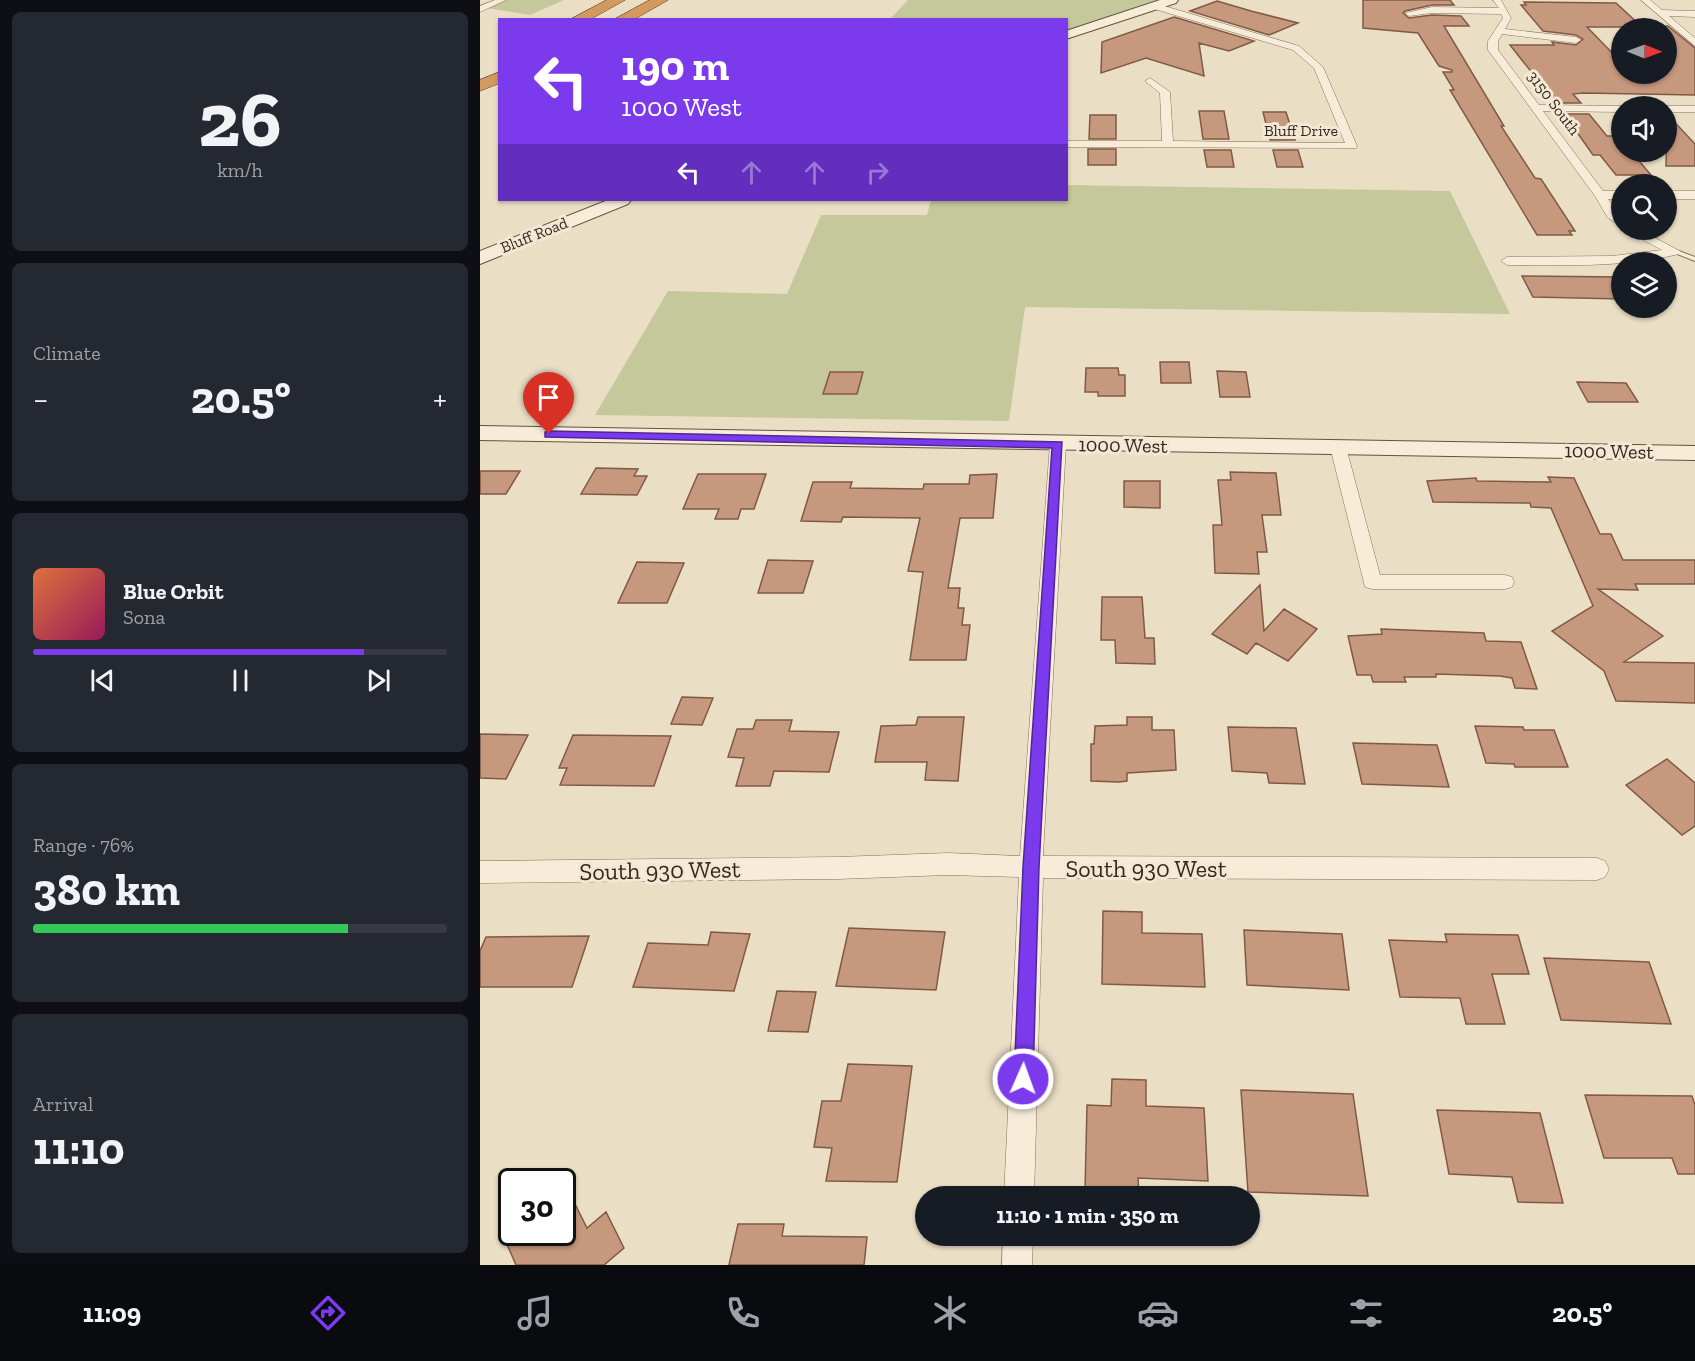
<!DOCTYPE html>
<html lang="en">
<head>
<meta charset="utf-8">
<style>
  :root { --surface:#171b24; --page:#242831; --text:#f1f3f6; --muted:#9ea1a6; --line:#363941; --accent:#7c3aed }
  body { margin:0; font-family:"Zilla Slab",serif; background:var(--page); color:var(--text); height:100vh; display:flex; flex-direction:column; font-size:22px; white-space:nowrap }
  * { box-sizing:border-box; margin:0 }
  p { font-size:20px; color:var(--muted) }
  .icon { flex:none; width:33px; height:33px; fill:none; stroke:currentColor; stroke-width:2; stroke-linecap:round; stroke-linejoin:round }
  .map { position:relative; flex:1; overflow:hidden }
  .sheet { display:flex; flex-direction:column; gap:12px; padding:12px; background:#0d0f14; width:480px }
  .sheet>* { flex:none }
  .guide { position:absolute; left:18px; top:18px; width:570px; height:183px; border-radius:0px; box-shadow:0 2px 4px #0004; background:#7c3aed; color:#fff; overflow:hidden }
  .needle { width:39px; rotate:91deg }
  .controls { position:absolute; left:1131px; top:18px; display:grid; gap:12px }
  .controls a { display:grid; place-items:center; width:66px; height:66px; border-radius:50%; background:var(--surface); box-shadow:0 2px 4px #0004; font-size:30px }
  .speed { position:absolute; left:18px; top:1168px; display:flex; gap:12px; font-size:30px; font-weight:700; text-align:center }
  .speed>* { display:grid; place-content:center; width:78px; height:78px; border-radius:50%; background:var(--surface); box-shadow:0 2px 4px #0004; line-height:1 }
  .speed .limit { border:3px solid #111; border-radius:9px; background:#fff; color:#111 }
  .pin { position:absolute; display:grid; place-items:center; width:51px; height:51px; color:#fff; margin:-62px -26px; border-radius:50% 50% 50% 0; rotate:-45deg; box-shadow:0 0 6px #0007 }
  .pin .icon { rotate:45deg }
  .me { position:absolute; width:66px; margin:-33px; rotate:2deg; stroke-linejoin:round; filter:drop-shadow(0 0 4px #0008) }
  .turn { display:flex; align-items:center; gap:21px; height:126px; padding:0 24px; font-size:27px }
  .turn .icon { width:78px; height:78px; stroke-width:2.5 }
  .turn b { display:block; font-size:42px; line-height:51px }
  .lanes { display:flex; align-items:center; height:57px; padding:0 24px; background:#0003; justify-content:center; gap:30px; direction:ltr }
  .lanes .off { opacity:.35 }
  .big { font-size:45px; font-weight:800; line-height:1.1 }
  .sheet .tile { flex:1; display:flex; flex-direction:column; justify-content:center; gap:9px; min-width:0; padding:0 21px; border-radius:9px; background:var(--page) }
  .sheet .dial { align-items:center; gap:0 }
  .dial b { font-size:78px; line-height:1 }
  .song { display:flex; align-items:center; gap:18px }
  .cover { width:72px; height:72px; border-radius:9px; background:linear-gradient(135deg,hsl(20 70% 55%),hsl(330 70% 35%)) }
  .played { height:6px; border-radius:3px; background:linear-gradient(90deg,var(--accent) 80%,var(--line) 80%) }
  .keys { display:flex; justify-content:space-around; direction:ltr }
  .heat { display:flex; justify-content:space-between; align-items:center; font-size:33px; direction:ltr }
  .charge { height:9px; border-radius:4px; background:linear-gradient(90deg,#34c759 76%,var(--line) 0) }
  .trip { position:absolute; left:435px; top:1186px; width:345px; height:60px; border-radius:30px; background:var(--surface); box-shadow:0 2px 4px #0004; font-weight:800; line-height:60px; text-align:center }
  .tab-bar { display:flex; height:96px; justify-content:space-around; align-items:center; background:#090b0e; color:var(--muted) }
  .tab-bar .icon { width:42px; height:42px }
  .tab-bar .on { color:var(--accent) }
  .tab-bar b { font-size:27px; color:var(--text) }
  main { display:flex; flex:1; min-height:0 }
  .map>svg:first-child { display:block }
  .green { fill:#c5c89a }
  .building { fill:#c6987e; stroke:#815a45; stroke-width:1.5 }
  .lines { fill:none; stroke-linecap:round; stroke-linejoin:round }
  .lane-casing { stroke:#84705d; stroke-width:2 }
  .street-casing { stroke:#84705d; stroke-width:1 }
  .secondary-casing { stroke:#665140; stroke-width:2 }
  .highway-casing { stroke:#523f31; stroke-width:1 }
  .lane { fill:#f6ecd8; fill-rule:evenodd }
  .street { fill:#f6ecd8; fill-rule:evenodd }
  .secondary { fill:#f6ecd8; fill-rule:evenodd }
  .highway { fill:#d3995d; fill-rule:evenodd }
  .route { fill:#7c3aed; stroke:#51269a; stroke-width:1.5 }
  .labels { text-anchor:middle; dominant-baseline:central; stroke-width:6; stroke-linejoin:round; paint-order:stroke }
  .far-street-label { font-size:16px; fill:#35291f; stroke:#f3e8d4 }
  .street-label { font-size:20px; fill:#35291f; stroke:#f3e8d4 }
  .near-street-label { font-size:24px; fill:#35291f; stroke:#f3e8d4 }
</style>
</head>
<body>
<main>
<section class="sheet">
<div class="tile dial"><b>26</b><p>km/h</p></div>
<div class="tile"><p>Climate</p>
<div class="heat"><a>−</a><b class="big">20.5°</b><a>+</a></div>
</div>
<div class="tile">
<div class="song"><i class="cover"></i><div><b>Blue Orbit</b><p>Sona</p></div></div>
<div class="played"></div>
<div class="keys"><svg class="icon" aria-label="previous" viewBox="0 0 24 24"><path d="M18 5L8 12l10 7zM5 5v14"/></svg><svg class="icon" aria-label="pause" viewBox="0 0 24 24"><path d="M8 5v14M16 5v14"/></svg><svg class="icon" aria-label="next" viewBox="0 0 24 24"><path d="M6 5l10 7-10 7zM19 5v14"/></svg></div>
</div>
<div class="tile"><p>Range · 76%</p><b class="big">380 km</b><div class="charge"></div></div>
<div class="tile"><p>Arrival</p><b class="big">11:10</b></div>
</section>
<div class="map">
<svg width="1215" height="1265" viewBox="0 0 1215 1265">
  <rect width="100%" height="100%" fill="#eadec5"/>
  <path class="green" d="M26,0H84L50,15L6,8Z
    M428,0H678L587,31L586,20L410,19Z
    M587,185L970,191L1030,314L545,307L529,421L115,415L188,291L307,294L341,215H447L451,200H586Z"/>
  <path class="building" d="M883,0H970L974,5H952L925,11L923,13L929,18L952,15L981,16L989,26H964L1024,126H1021L1055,178L1061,179L1095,231H1089L1092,235H1057L970,90H974L963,72H972V70L959,66L938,33L883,28Z
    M737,1L771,11L818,23L789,35L710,11Z
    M1044,2L1136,3L1162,27H1107L1142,63V74H1186V26H1188L1215,48V95L1103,93L1093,94L1101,103H1076L1030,45H1074L1072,42L1096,45L1103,39L1096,35L1063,31L1041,5H1046Z
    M694,17L774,41L749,51L719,43L724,76L666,58L621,73L622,42Z
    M719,111H744L749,139H723Z
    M783,112H806L815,140H790Z
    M1084,114H1109L1127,136H1133L1142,147V152L1154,155L1171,175H1136L1120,155H1113Z
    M1187,114L1215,144V166H1186Z
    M610,115H636V139H609Z
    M608,149H636V165H608Z
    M724,150H751L754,167H727Z
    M793,150H818L823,167H797Z
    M1042,276L1142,277V299L1053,297Z
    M680,362H709L711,383H681Z
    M606,368H638L639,375H645V396H618V392H605Z
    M737,371L766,372L770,397H740Z
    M350,372H383L377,394H343Z
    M1097,382L1146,383L1158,402H1108Z
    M116,468L158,469L154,476H167L157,495L101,494Z
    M0,471H40L26,494H0Z
    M750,472L796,473L801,515H782L787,552H777L779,574L735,573L733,525H742L738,480H751Z
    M218,474H286L274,509H261L258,519H235L239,509H203Z
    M517,474L513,518H480L468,588H480L478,608H484L482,625H490L486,660H430L443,572L428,571L440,518L363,517L361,522L321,521L333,482H372L370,488L443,489L444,484H489L490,475Z
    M1068,477L1094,478L1120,534H1131L1143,560H1215V584H1155L1158,590L1118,589L1183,636L1144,662L1215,663V703L1136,701L1124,671L1072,631L1113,606L1071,508L1051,507L1050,503L953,502L947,481L996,478L997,481L1071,482Z
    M644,481H680V508L644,507Z
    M288,560L333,561L323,593H278Z
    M157,562L204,563L187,603H138Z
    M780,585L784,631L804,609L837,629L808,661L776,643L767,654L732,634Z
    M622,597H662L665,638H674L675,664L636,663L635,640H621Z
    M901,629L1004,633L1006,641L1041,642L1057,689L1035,688L1032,678L1020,676L956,674V677H924L926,682H893L891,675H877L868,636L902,634Z
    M202,697L233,698L222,725L191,724Z
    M438,717H484L478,781L445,780L447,762H395L401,726L436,725Z
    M647,717H672V730H694L696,770L647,773V781L639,782L611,781V744H614L615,726L647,725Z
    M276,720H312L309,731L359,732L349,772L294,771L290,786H256L264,758L248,757L257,729H273Z
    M995,726L1043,727L1044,730H1074L1088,767H1035L1034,764L1006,763Z
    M748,727L816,728L825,784L789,783L787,773L752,771Z
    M0,734L48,735L26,779L0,778Z
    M93,735L191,736L174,786L80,785L87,768H79Z
    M873,743L957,745L969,787L882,784Z
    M1187,759L1215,783V826L1202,835L1146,785Z
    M623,911L662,912V933L722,934L725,987L622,984Z
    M369,928L465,932L456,990L356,986Z
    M764,930L862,934L869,990L767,985Z
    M231,932L270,934L254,991L153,987L168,943L228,945Z
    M965,934L1038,935L1049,974H1012L1025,1024H986L980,998L920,997L909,940L967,942Z
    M109,936L92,987H0V951L6,937Z
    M1064,958L1169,962L1191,1024L1081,1020Z
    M297,991L336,992L328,1032L288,1031Z
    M368,1064L432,1066L417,1182L346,1181L352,1148L334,1147L342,1101H361Z
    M632,1079L666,1080V1106L724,1108L728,1181L658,1178L659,1193L605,1191L607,1105L631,1106Z
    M761,1090L873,1094L888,1196L768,1192Z
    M1105,1095L1212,1096L1215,1105V1174H1198L1192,1158H1124Z
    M957,1110L1060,1113L1083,1203L1038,1202L1032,1177L969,1174Z
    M82,1178L107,1228L126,1212L144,1248L124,1265H36L22,1233H82Z
    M258,1224H304L302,1236L387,1237L384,1265H249Z"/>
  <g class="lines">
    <g class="lane-casing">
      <path id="lane" d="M1192,250H1196L1215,257V261L1192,252Z"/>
    </g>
    <g class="street-casing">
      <path id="street" d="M15,0H26L0,12V6Z
        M1013,0H1021L1031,18L1025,29L1096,37L1101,40L1096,43L1022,34L1018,41V50L1059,105L1144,106H1142V112L1063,111L1123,191H1142V199H1128L1142,217V227L1128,218L1115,196L1008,50V41L1023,18L1021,14L952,13L929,16L925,13L952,7L1019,8Z
        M1161,0H1170L1182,10L1215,11V17L1189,16L1215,38V46Z
        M674,3L819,46L843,67L877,146L876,148L586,147V141H682L680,93L665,81L670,78L690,92L693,141L865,143L834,68L813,50L671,8V4Z
        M1184,106H1215V112H1186V106Z
        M1186,191H1215V199H1186Z
        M1145,230H1160L1200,251L1199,254C1142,268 1085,265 1027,265L1021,261L1027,257L1132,256L1182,250Z
        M578,439L586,444L563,856L1117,858L1125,861L1129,869L1125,877L1117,880L563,878L554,1197H524L539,877L468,875L358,879L0,883V861L358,857L468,853L540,856L570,444Z
        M858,442L866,447L900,575H1025L1032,577L1034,582L1032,587L1025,589H892L885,587L850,447Z
        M523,1236H553L552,1265H522Z"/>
    </g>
    <g class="secondary-casing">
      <path id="secondary" d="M680,0H698L696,3L586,39V31Z
        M128,200H151L148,204L0,264V251Z
        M0,426L1215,446V460L0,440Z"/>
    </g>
    <g class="highway-casing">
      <path id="highway" d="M127,0H145L109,20H89Z
        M170,0H188L153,20H133Z
        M20,72V83L0,91V80Z"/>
    </g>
    <use href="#lane" class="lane"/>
    <use href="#street" class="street"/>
    <use href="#secondary" class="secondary"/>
    <use href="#highway" class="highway"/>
  </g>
  <path class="route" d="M69,431L582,442L559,867L553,1079L550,1086L543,1089L537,1086L534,1079L543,867L572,448L65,437V432Z"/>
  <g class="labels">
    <g class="far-street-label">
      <text transform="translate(1074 103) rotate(53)">3150 South</text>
      <text x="821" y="130">Bluff Drive</text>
      <text transform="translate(54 235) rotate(-22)">Bluff Road</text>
    </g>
    <g class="street-label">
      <text transform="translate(643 445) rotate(1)">1000 West</text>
      <text transform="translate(1129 451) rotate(1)">1000 West</text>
    </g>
    <g class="near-street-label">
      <text x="666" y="868">South 930 West</text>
      <text transform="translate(180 870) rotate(-1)">South 930 West</text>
    </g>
  </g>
</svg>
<div class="controls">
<a><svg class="needle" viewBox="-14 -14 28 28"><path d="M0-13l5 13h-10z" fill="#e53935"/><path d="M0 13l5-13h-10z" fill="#9ea1a6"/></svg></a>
<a><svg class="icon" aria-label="sound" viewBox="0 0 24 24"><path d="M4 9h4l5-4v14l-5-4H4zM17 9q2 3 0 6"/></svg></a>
<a><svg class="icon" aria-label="search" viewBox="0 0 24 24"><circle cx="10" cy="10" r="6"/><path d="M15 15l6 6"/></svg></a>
<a><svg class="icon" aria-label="layers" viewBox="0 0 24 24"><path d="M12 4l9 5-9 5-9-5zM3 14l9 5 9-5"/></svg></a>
</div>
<div class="speed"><div class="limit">30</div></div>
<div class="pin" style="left:69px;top:434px;background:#d93025"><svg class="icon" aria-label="arrive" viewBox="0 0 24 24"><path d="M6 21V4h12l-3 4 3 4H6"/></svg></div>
<svg class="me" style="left:543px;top:1079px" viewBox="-20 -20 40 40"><circle r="17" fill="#7c3aed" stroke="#fff" stroke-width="3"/><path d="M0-11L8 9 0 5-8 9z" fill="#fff"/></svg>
<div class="trip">11:10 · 1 min · 350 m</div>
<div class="guide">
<div class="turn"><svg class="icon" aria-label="left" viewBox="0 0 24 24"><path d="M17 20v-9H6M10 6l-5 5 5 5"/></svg><div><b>190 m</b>1000 West</div></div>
<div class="lanes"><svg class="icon" aria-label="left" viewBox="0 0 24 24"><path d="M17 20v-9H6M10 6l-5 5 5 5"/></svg><svg class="icon off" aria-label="ahead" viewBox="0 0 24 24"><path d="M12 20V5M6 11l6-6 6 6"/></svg><svg class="icon off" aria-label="ahead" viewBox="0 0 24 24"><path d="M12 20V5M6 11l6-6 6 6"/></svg><svg class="icon off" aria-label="right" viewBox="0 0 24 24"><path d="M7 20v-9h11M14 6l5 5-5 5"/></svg></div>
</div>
</div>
</main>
<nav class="tab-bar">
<b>11:09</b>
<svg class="icon on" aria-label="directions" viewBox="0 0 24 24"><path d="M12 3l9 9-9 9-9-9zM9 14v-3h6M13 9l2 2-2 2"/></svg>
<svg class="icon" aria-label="music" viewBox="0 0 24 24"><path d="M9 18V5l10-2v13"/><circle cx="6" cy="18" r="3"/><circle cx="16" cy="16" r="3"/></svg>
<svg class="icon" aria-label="phone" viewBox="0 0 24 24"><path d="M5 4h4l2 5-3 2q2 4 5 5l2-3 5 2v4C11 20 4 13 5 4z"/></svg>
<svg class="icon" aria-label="climate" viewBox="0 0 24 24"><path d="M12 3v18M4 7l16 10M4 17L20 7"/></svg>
<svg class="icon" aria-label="car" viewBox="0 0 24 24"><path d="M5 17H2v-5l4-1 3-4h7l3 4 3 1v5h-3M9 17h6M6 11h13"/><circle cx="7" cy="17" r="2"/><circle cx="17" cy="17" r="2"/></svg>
<svg class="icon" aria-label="filters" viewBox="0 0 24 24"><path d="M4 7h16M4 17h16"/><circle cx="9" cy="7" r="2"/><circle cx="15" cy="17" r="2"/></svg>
<b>20.5°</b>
</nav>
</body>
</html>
